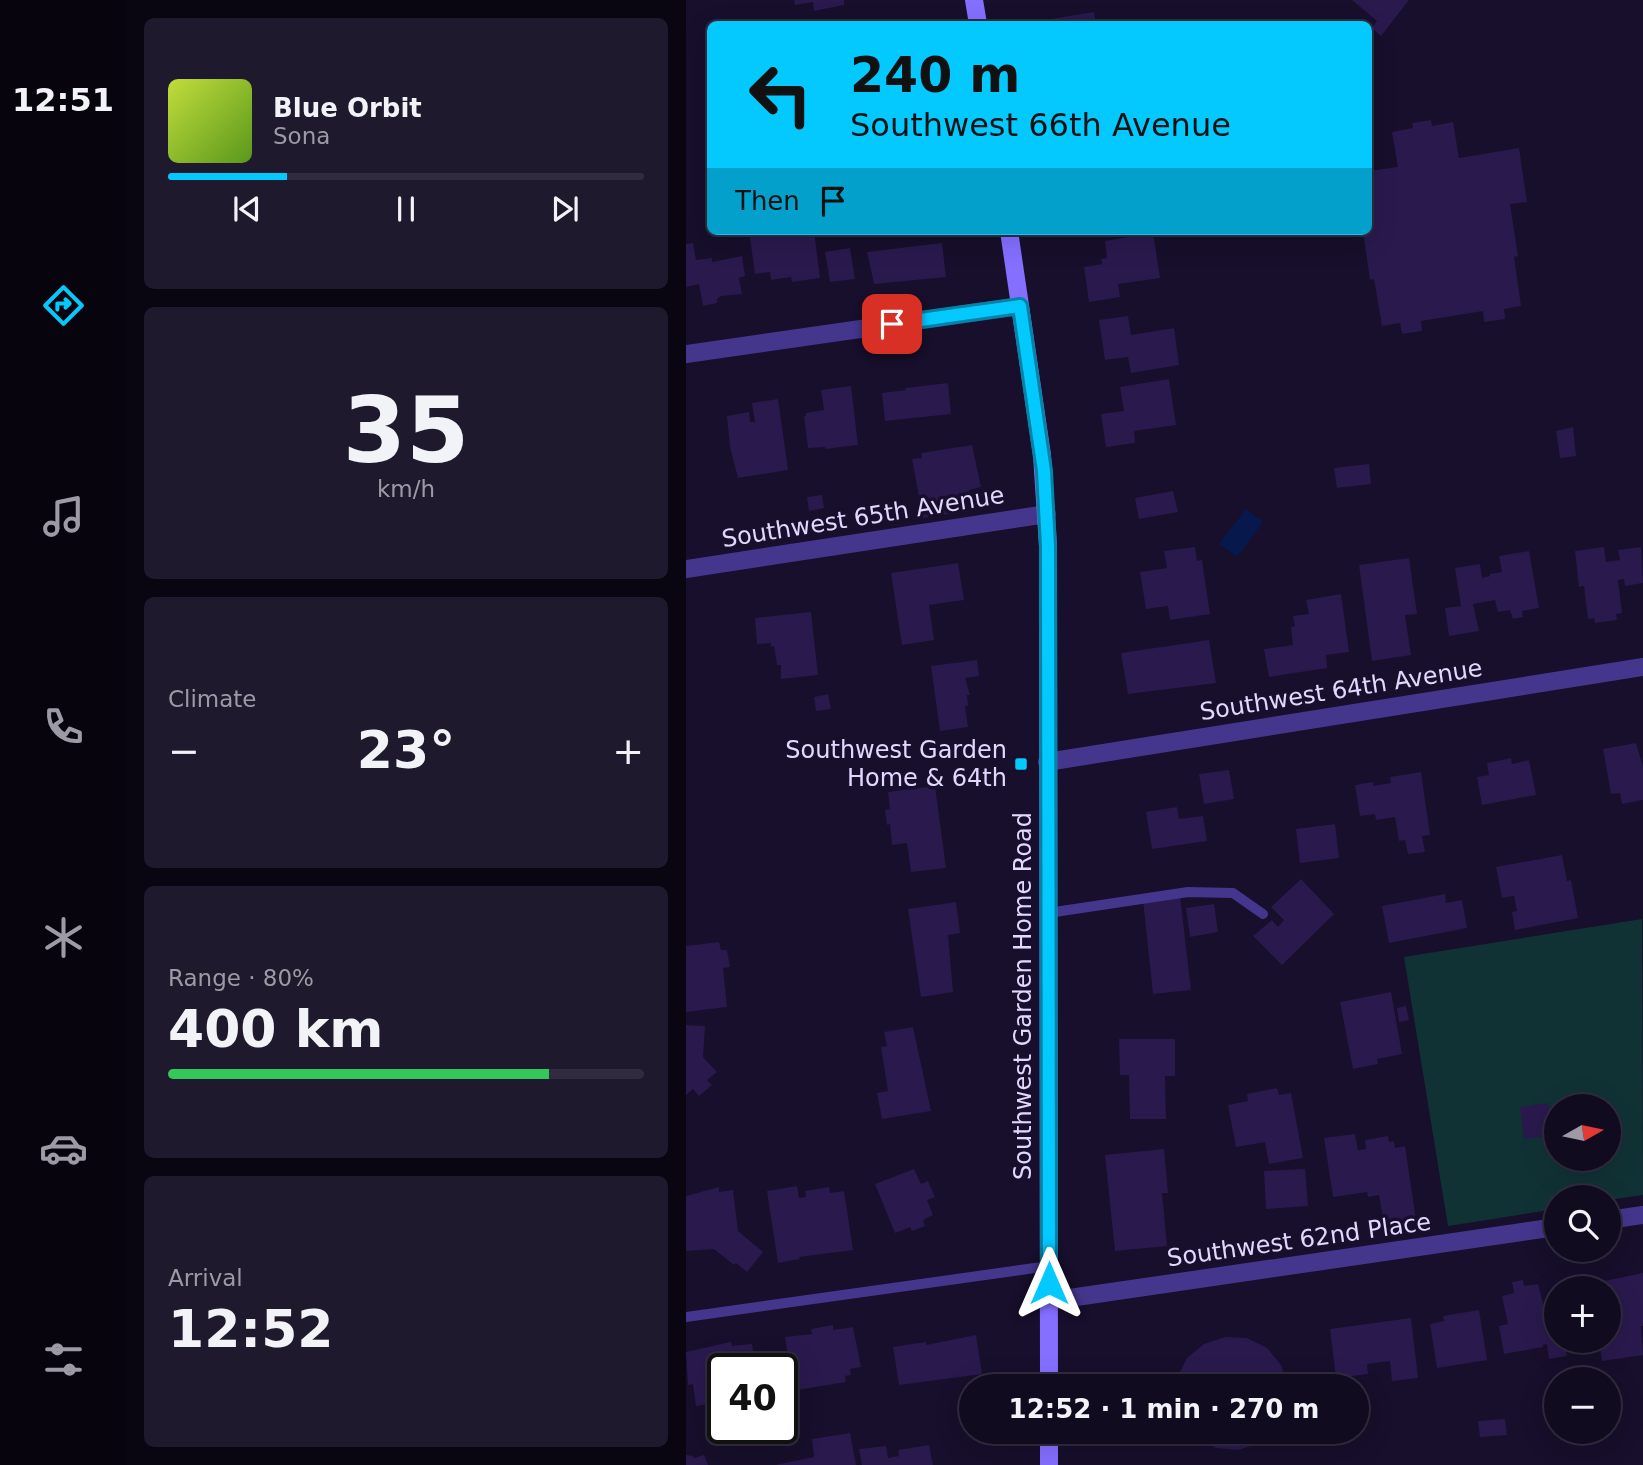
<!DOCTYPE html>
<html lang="en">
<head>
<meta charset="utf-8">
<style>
  :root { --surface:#110b20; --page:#1e192d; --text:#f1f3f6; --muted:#9c9ba5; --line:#302b3e; --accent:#04c9ff }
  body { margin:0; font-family:"DejaVu Sans",sans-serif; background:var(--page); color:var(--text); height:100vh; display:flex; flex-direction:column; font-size:26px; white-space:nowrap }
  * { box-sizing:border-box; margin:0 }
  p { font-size:23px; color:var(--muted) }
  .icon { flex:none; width:38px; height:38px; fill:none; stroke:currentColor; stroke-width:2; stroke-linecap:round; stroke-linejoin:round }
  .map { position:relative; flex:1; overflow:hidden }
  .details { display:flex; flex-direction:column; gap:18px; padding:18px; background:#090612; width:560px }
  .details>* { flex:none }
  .banner { position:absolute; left:21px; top:21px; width:665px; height:214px; border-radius:10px; box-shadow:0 7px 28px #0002,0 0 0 2px var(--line); background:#04c9ff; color:#111; overflow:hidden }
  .needle { width:46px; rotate:81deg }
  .controls { position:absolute; left:858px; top:1094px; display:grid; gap:14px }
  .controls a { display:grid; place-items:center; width:77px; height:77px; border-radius:50%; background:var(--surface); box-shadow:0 7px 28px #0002,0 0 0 2px var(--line); font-size:35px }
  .speed { position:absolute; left:21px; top:1353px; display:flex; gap:14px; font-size:35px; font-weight:700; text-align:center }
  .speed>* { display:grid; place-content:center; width:91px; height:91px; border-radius:50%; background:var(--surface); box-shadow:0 7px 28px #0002,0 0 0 2px var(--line); line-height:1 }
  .speed .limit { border:4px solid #111; border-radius:10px; background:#fff; color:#111 }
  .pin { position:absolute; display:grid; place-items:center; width:60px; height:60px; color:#fff; margin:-30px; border-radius:14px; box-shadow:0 4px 10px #0006 }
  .me { position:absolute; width:77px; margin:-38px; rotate:0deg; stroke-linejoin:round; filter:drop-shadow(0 0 5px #0008) }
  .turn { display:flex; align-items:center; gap:24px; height:147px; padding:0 28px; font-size:32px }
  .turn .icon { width:91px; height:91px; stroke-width:2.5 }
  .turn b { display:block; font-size:49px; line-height:60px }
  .then { display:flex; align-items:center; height:66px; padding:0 28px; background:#0003; gap:14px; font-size:26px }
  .big { font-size:52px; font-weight:600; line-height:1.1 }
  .details .card { flex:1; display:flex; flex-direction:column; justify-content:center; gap:10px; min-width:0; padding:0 24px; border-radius:10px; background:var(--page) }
  .details .dial { align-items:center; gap:0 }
  .dial b { font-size:91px; line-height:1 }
  .song { display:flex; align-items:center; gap:21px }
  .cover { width:84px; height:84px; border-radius:10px; background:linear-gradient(135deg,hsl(70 70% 55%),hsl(90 70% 35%)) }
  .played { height:7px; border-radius:4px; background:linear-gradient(90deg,var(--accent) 25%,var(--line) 25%) }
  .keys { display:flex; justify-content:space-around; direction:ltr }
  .heat { display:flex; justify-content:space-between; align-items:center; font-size:38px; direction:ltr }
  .charge { height:10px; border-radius:5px; background:linear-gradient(90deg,#34c759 80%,var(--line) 0) }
  .trip { position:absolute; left:273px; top:1374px; width:410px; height:70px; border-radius:35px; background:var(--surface); box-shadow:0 7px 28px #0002,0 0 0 2px var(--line); font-weight:600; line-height:70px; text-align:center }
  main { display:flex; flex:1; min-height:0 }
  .tab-bar { display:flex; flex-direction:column; width:126px; justify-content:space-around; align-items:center; background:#07040d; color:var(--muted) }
  .tab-bar .icon { width:49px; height:49px }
  .tab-bar .selected { color:var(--accent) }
  .tab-bar b { font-size:32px; color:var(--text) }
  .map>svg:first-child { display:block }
  .green { fill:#113235; fill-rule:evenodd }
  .water { fill:#07184c }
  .building { fill:#2a194d }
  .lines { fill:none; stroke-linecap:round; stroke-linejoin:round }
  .lane { stroke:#44368d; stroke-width:10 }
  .street { stroke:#44368d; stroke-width:18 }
  .secondary { stroke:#846fff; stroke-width:18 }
  .route-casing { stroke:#0383a6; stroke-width:18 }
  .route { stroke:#04c9ff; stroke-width:12 }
  .poi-dot { fill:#04c9ff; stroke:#170f2b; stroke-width:2.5 }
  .labels { text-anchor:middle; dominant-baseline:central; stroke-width:7; stroke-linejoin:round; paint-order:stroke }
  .street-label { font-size:24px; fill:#e1d8ff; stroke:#170f2b }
  .poi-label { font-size:24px; fill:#e1d8ff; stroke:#170f2b; text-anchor:end }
</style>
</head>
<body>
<main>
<nav class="tab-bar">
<b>12:51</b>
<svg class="icon selected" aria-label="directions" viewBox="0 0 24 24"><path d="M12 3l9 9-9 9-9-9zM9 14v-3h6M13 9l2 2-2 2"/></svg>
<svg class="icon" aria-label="music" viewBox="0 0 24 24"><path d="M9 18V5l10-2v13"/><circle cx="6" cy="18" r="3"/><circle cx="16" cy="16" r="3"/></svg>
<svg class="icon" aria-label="phone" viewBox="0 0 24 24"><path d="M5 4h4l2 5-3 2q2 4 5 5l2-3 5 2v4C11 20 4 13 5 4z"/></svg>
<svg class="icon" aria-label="climate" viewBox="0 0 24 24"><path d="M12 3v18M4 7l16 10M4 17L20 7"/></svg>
<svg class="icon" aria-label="car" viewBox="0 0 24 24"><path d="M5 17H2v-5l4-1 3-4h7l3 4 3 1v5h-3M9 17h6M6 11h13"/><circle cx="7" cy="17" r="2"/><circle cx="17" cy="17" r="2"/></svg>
<svg class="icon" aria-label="filters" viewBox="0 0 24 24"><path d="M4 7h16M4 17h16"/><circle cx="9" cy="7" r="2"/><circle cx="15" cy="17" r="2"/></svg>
</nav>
<section class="details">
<div class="card">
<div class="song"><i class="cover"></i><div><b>Blue Orbit</b><p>Sona</p></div></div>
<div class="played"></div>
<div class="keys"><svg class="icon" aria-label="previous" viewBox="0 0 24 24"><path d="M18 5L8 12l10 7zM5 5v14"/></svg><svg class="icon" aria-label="pause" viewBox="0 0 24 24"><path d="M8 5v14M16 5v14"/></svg><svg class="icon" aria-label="next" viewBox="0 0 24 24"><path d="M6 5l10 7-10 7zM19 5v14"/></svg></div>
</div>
<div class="card dial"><b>35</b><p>km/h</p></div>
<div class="card"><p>Climate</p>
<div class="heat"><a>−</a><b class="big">23°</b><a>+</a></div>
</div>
<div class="card"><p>Range · 80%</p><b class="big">400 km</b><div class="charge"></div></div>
<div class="card"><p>Arrival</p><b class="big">12:52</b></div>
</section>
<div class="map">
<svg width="957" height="1465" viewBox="0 0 957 1465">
  <rect width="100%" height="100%" fill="#170f2b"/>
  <path class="green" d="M956,919L957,1195L922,1200V1197H870V1209L762,1226L718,957ZM870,1106H922V1158H870Z"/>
  <path class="water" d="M560,509L577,522L551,557L533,544Z"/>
  <path class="building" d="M108,0H158V5L128,11L127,2L109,5Z
    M666,0H723L695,36L686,28L691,21Z
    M408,12L410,24H353V21Z
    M745,120L746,126L767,122L773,158L833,148L841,202L824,204L832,256L828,257L835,306L818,309L819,319L798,322L797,311L735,321L736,331L716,334L714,323L696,326L688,279L684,280L677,231H682V171L712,167L706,132L727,128L726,123Z
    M63,231H128L134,278L106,282L105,277L85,280L84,272L69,274Z
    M467,233L474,278L432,284L434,297L403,302L398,267L416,264L415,259L421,258L419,241Z
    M7,243L10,260L26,258V262L56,256L59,276L53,278L56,294L35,296L31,299V303L17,306L13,284L0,287V244Z
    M256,243L260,277L188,284L181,252Z
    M164,248L169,279L144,282L139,252Z
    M442,316L445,335L488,328L493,365L445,373L442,357L419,360L413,320Z
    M483,379L490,425L448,431L449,443L420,447L415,414L438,411L434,387Z
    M262,383L265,414L199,421L196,393L220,390L219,388Z
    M165,386L172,445L139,449V447L122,448L118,416H120V413L138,410L135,390Z
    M92,399L102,470L52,478L44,447L41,416L63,412L64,422H69L66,403Z
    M887,427L890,456L874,458L870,431Z
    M286,445L295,487L283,490L287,510L237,518L226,459L236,458L235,453Z
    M683,464L685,484L651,488L648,468Z
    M487,491L492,512L453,519L449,498Z
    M136,495L138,508L123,511L121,497Z
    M212,505L214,519L198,522L196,507Z
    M509,547L511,561L516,560L524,614L484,620L482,606L460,609L454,572L481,568L478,551Z
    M918,547L920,562L934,560L932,550L955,547L957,583L939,586L938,579L932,580L936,613L930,614L931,620L909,623L908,618L902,619L898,586L893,587L889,551Z
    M843,551L853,608L836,611L837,617L827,619L824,610L812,612L809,600L787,604L793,631L763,636L759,608L775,606L769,568L794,564L796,578L804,576V574L816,572L813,556Z
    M723,558L731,614L719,615L725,655L686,661L673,565Z
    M272,563L278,600L243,605L248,640L216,645L205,573Z
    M655,594L663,652L640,655L641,668L583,677L578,649L607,645L605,627L609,626L607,616L623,614L620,600Z
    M125,612L132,675L95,679V665H91L88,646L85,647V643L71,644L69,618Z
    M523,640L530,683L442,694L435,653Z
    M291,660L293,676L279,678L284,695H281L282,706H279L282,727L254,731L245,666Z
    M142,694L145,709L130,711L128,697Z
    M950,743L957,767V800L936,804L934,793L925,794L917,749Z
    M825,758L826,764L843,760L850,795L796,805L791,777L803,775L801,763Z
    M543,770L548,799L518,804L513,774Z
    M735,772L744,835L736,836L739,852L722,854L719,840L713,841L709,817L690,820L689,814L674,816L669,785L687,782V786L705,783L704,777Z
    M249,786L260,868L225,872L221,843L206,845L204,824L201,825L199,810L204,809L202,792Z
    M491,807L493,819L517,816L521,841L466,849L460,812Z
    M649,824L653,858L614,863L610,829Z
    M876,855L881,881L885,880L892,918L829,930L826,912L831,911L828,896L816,898L810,867Z
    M615,879L648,914L596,965L567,936L586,920L592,927L598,920L585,907Z
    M759,894L760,903L776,900L781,928L703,943L696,906Z
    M494,896L505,990L467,994L457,900Z
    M270,902L274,933L262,935L267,992L235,997L222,909Z
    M528,904L532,932L504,937L500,908Z
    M33,942L35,950H41L44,967L37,968L41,1007L0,1012V946Z
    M705,992L716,1054L691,1059L692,1064L667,1069L654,1002Z
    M720,1006L723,1020L713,1022L711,1008Z
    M0,1025L19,1026L17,1057L31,1072L21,1080L26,1085L13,1096L7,1089L0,1095Z
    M227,1027L245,1111L196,1119L191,1093L202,1091L195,1047L201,1046L198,1032Z
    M433,1039H489V1076H479L480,1119H444L443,1075H434Z
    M591,1088L593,1095L605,1093L617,1158L583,1164L579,1142L550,1147L542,1105L562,1101L561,1094Z
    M914,1100L915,1106H880V1104Z
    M862,1103V1107L870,1106V1135L838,1139L834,1107Z
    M669,1134L672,1150L680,1149L679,1140L702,1136L703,1142L708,1141L709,1148L719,1146L730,1220L698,1224L693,1195L682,1197L681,1192L647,1197L638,1138Z
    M478,1149L482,1193H476L481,1246L429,1251L419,1155Z
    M228,1169L235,1184L242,1181L249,1197L241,1200L247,1215L237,1220L239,1226L226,1231L224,1227L209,1233L189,1184Z
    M619,1169L622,1206L580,1209L578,1171Z
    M111,1186L113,1198L120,1197L119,1191L143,1187L144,1193L158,1191L167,1250L113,1257L114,1259L92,1263L81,1191Z
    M33,1187V1192L47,1190L52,1231L77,1252L61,1272L50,1263L48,1265L28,1249L0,1251V1196Z
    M957,1273V1326H955L957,1355L916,1361L913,1340H922V1288H904V1284Z
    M837,1280L838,1286L852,1284L861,1319L870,1317V1340H878L881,1356L863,1359L861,1344L857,1345V1347L818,1354L813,1326L822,1324L816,1296L828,1293L826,1282Z
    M793,1310L801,1360L751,1368L744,1324L758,1321L757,1316Z
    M725,1318L732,1378L706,1381L704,1361L681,1364L682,1374L650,1378L644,1329Z
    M147,1325V1330L167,1327L175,1367L164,1369L165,1375L159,1376L160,1382L111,1390L108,1370L104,1371L99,1337L126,1334L125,1329Z
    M290,1335L296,1374L213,1385L207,1347L240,1342V1345Z
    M539,1337L561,1338L581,1348L595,1365L602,1386H490L491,1378L501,1358L518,1344Z
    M45,1342L46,1346L66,1344L69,1363L72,1362L73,1368H37V1402L10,1406L7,1384L2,1385L0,1352Z
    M819,1419L821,1435L794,1437L792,1421Z
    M505,1432H587L574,1443L552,1450L530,1448L510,1438Z
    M164,1433L170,1465H89L128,1457L126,1439Z
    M243,1445L247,1465H176L173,1449L200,1446L202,1458L213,1456L212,1450Z
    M0,1455L7,1456L8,1458L18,1455L22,1465H0Z"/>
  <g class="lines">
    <path class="lane" d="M362,913L502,892L547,893L577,914
      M0,1317L363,1266"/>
    <path class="street" d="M0,354L334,306
      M0,569L361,514
      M361,762L957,667
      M922,1220L957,1215
      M363,1301L870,1227"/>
    <path class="secondary" d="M288,0L292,24
      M323,231L356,455L362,546L363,1386
      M363,1432V1465"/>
  </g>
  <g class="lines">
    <g class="route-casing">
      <path id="route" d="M206,324L334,306L358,471L362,546L363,1283"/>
    </g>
    <use href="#route" class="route"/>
  </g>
  <rect class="poi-dot" x="328" y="757" width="14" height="14" rx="3.5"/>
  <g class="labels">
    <g class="street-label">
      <text transform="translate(177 517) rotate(-9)">Southwest 65th Avenue</text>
      <text transform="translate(655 690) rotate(-9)">Southwest 64th Avenue</text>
      <text transform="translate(337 996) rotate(-90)">Southwest Garden Home Road</text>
      <text transform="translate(613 1240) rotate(-8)">Southwest 62nd Place</text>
    </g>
    <g class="poi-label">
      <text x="321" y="750">Southwest Garden<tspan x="321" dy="28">Home &amp; 64th</tspan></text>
    </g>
  </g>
</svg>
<div class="controls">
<a><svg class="needle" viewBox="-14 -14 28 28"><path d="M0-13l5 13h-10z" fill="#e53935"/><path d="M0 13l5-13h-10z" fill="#9c9ba5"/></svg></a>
<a><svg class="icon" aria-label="search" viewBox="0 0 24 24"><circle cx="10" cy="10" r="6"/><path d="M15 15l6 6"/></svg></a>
<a>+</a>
<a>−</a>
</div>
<div class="speed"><div class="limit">40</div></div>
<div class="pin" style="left:206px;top:324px;background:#d93025"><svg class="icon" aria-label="arrive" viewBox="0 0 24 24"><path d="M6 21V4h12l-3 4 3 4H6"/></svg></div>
<svg class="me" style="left:363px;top:1283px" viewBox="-20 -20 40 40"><path d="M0-17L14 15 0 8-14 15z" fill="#04c9ff" stroke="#fff" stroke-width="4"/></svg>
<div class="trip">12:52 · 1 min · 270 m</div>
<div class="banner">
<div class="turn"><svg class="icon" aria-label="left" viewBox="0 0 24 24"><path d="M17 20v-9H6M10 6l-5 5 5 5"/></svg><div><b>240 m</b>Southwest 66th Avenue</div></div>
<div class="then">Then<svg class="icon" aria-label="arrive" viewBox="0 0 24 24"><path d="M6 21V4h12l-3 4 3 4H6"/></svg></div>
</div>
</div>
</main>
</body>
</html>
